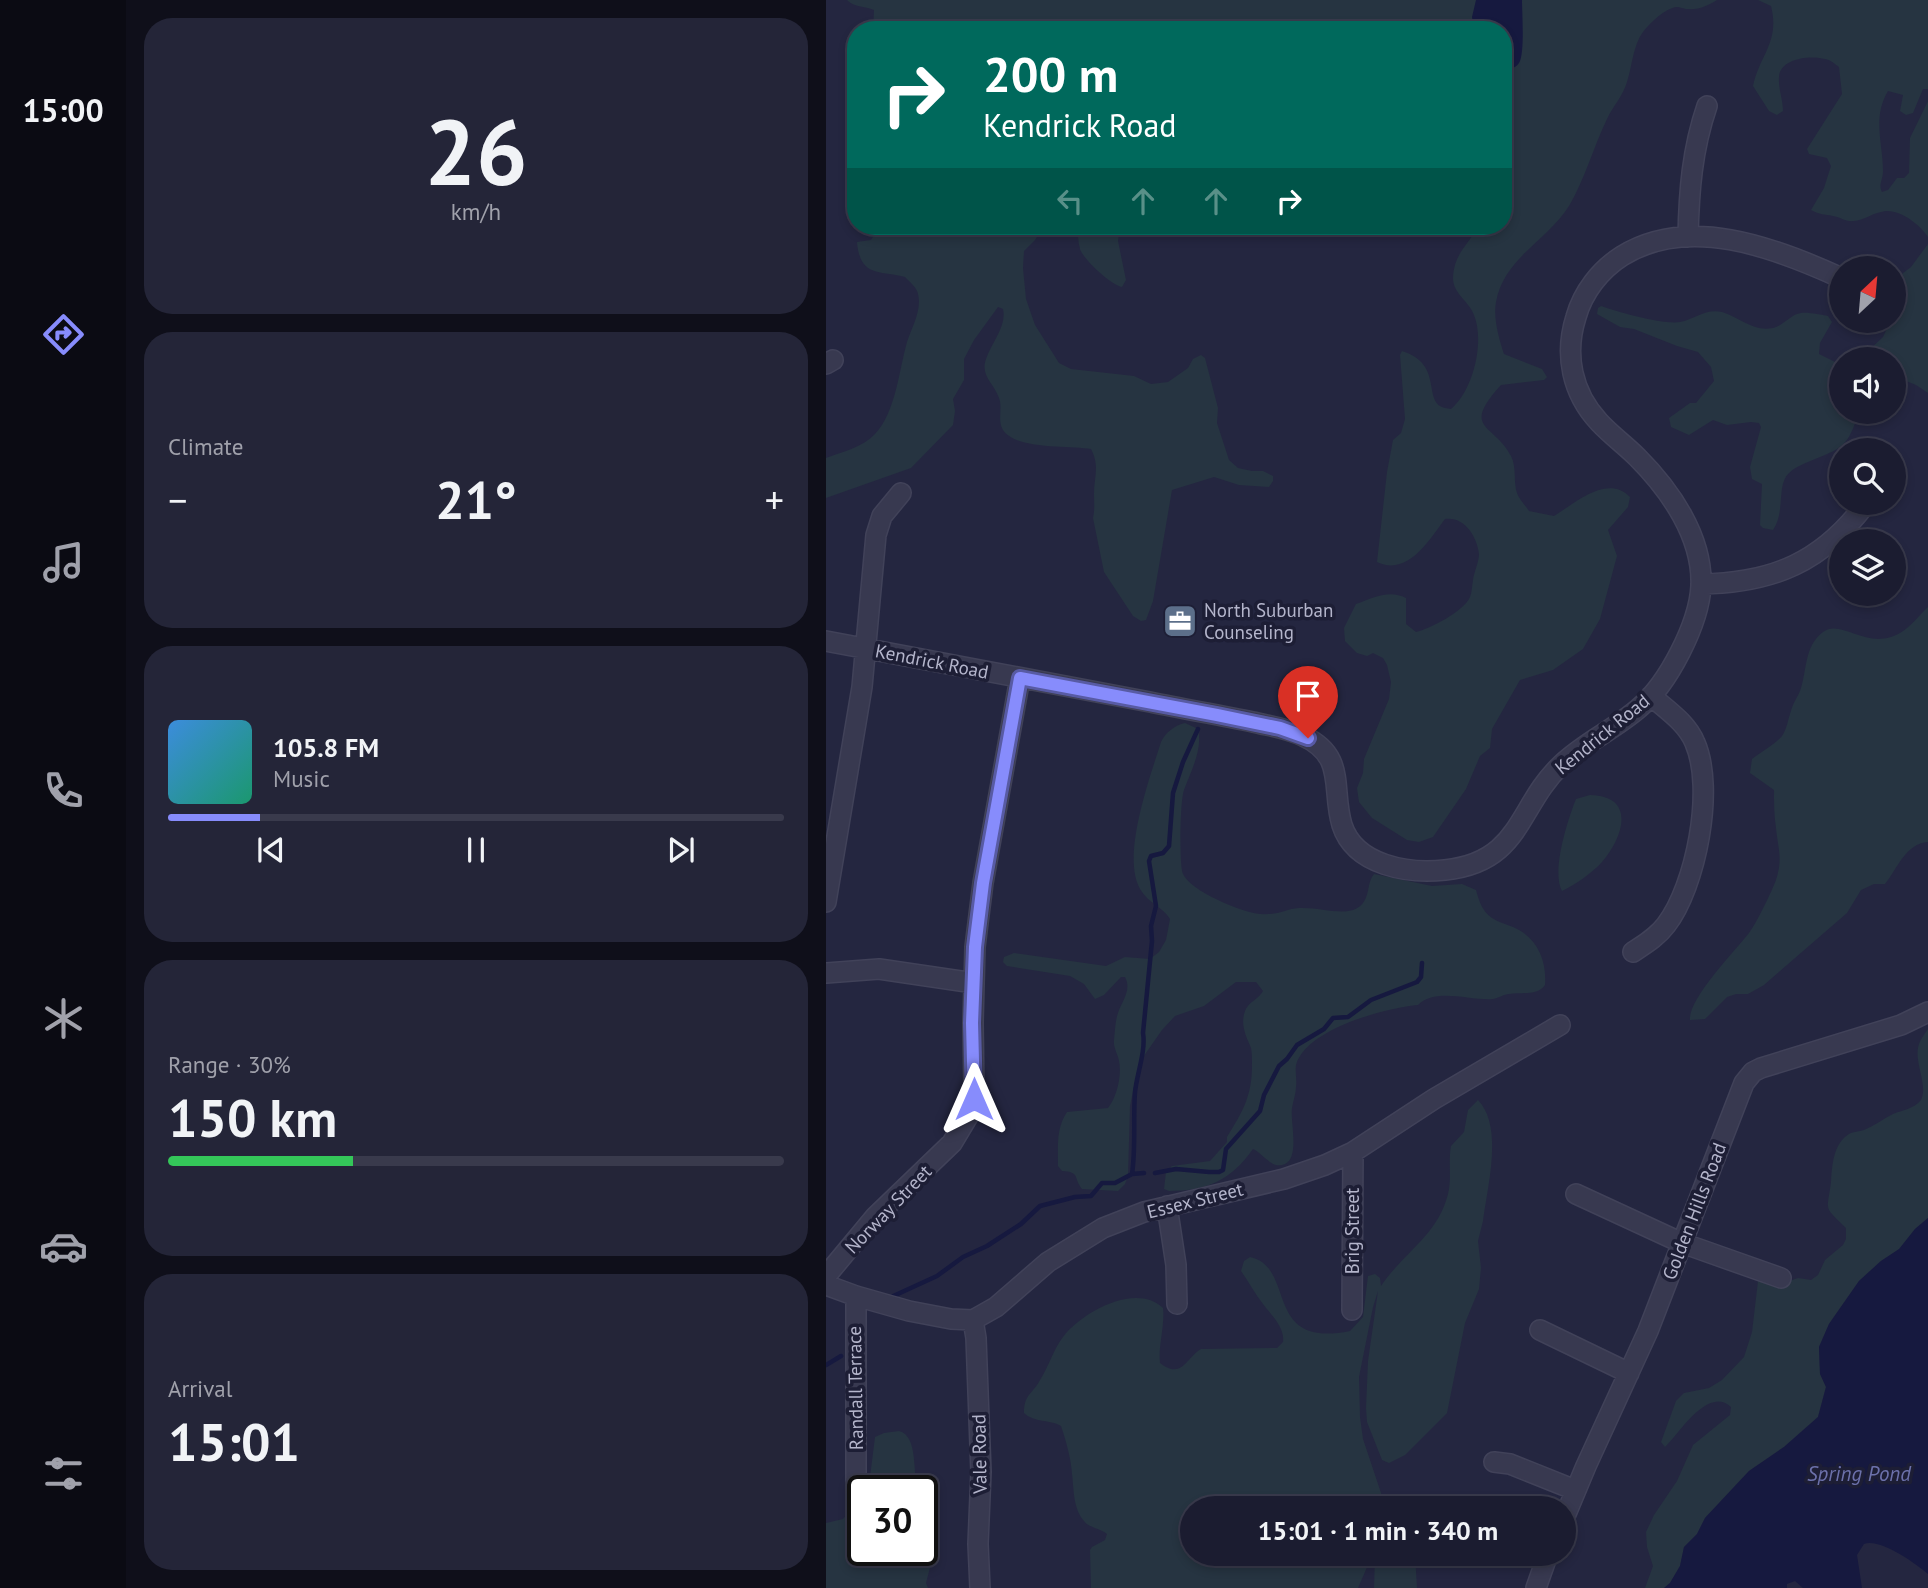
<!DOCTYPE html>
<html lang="en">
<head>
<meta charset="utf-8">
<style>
  :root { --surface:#1b1c30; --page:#242538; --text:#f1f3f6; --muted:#a0a1ab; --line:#393a4c; --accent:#878cfc }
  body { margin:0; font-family:"PT Sans",sans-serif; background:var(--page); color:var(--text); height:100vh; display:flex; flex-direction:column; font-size:26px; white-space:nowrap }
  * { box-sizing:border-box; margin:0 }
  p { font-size:23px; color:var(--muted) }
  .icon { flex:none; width:38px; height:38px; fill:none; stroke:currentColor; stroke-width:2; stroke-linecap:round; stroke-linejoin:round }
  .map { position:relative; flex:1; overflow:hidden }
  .drawer { display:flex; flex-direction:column; gap:18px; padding:18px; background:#0f0f1a; width:700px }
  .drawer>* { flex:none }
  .guide { position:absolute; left:21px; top:21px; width:665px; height:214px; border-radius:28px; box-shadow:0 4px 10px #0003,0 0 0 2px var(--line); background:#00695c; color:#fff; overflow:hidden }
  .needle { width:46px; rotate:26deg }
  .buttons { position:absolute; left:1003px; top:256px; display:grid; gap:14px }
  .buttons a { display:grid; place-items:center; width:77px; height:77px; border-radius:50%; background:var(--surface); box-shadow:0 4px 10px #0003,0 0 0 2px var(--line); font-size:35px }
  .speed { position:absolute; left:21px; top:1475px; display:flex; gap:14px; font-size:35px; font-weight:700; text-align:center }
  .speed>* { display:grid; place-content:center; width:91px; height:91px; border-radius:50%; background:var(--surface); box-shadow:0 4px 10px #0003,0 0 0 2px var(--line); line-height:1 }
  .speed .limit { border:4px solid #111; border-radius:10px; background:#fff; color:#111 }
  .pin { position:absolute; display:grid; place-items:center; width:60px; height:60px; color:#fff; margin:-72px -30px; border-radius:50% 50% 50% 0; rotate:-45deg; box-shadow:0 0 7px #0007 }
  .pin .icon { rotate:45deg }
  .me { position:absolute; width:77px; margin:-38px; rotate:0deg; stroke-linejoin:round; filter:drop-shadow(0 0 5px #0008) }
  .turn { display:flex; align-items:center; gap:24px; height:147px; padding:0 21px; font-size:32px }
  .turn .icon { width:91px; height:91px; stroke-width:2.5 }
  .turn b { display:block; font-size:49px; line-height:60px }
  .lanes { display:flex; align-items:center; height:66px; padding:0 21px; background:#0003; justify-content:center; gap:35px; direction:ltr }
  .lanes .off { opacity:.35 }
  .big { font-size:52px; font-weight:700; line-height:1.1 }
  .drawer .widget { flex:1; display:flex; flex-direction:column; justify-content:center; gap:10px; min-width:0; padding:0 24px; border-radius:28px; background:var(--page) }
  .drawer .dial { align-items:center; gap:0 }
  .dial b { font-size:91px; line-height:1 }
  .song { display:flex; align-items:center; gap:21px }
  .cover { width:84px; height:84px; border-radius:10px; background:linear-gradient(135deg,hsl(210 70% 55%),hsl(160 70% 35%)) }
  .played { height:7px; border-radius:4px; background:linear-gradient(90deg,var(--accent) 15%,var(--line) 15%) }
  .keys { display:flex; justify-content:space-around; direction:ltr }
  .heat { display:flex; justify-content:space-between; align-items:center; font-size:38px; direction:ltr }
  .charge { height:10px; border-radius:5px; background:linear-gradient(90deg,#34c759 30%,var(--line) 0) }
  .trip { position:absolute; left:354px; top:1496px; width:396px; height:70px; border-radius:35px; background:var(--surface); box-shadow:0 4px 10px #0003,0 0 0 2px var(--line); font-weight:700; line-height:70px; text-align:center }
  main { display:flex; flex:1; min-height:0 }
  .dock { display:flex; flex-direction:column; width:126px; justify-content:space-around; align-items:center; background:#0b0b13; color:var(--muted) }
  .dock .icon { width:49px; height:49px }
  .dock .active { color:var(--accent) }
  .dock b { font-size:32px; color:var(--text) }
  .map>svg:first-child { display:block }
  .green { fill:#263441 }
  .water { fill:#16193f }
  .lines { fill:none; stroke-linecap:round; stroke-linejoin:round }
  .stream { stroke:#16193f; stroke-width:4.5 }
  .minor-casing { stroke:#414259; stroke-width:22 }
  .minor { stroke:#383950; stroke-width:19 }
  .route-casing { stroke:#585ba4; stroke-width:18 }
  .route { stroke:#878cfc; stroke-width:12 }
  .labels { text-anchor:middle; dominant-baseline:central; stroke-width:7; stroke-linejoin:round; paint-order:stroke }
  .poi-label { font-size:19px; fill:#b4b5cb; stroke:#1d1e35; text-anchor:start }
  .street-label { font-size:19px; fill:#b4b5cb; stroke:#1d1e35 }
  .water-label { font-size:21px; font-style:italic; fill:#6c71ab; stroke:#1d1e35 }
</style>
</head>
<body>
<main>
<nav class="dock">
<b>15:00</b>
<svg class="icon active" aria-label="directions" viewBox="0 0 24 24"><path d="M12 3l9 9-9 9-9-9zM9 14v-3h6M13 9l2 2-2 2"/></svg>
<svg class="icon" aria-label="music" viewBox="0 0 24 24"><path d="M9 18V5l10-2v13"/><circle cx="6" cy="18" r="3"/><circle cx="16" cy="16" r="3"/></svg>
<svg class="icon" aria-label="phone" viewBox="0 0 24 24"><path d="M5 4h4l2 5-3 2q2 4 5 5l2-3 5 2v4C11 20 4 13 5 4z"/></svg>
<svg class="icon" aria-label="climate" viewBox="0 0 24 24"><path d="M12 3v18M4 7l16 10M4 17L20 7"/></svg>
<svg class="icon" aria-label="car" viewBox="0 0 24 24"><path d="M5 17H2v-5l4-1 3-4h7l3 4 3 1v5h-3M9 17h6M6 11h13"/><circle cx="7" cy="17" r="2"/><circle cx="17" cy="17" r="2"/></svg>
<svg class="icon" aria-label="filters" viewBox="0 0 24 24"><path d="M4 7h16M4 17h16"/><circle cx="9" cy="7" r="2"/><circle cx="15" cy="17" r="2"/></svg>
</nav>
<section class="drawer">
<div class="widget dial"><b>26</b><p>km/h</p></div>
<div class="widget"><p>Climate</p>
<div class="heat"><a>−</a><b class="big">21°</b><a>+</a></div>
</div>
<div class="widget">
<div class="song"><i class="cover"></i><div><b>105.8 FM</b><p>Music</p></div></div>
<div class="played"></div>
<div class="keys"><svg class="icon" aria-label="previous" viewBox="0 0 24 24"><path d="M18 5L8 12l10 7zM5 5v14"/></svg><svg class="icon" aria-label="pause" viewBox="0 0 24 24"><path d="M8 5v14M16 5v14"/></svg><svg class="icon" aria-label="next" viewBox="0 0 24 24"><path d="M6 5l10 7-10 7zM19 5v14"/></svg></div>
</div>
<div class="widget"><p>Range · 30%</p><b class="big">150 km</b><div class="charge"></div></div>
<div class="widget"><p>Arrival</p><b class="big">15:01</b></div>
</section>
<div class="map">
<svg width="1102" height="1588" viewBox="0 0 1102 1588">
  <rect width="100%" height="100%" fill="#242640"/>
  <path class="green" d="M21,0H891C881,6 873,10 861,9C859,9 853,7 851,7C839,8 824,23 817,32C807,45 806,67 801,82C797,96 787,106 781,119C767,148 759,179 743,206C721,241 678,258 670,302C667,318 673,339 678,354L716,369L721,377L718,380L675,385C634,430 668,423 685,456C691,468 687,481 691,493C693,499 700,506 703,511L728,516C748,504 781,473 804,497L802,507L782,530L791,556L774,619L757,649L727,670L694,680L666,729L664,748L654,756L640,789L607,837L593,842L581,840L546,818L533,802L531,788L537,773L538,759L563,699L565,682L561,665L557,658L547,653L541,656L531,653L519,641L518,628L530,604C547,598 563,589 580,598V624L590,632C604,629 638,611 644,597C646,592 646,585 647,580C648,572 653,562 653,554C651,536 638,516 619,519C604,539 582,577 551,562L561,472L567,440L575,433L579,419L574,355L576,351C615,363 599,396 614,406C617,408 621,408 625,409C647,391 659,342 648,315C643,301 627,294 627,278C628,253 642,246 652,226H677V30H47L48,10C39,6 27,7 21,0Z
    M932,0H1102V89H1097L1087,113L1080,115L1074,111L1077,95L1062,91C1046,118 1057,143 1057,171C1057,180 1052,185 1056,192L1062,190L1071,178H1078L1083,173L1084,138L1102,101V237C1093,224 1072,207 1055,212C1045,214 1038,220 1028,221C1019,222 1015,217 1007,216C998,214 994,215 985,210L998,188L1005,166L1001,158L983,154L981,149L1016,94L1013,67C1009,64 1005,60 999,59C985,55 954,58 953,77C952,88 957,99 957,111L951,115L943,111L927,86C934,54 954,42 945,6Z
    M54,226H218L209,240L198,251L197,268L200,299L209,325L233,363L245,369L308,376L325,384L342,382L362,368L367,359L375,355L379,358L392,408L391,423L403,460L412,468L426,471H437L447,476V481L443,487L413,485L388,477L346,490L327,601L320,620L315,621L307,616L278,572L267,518C269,509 268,503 268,494C268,477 274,466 265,449C244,445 190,450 177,430C171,420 177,408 173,398C168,383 154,376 160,359C166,342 181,326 177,309L172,307L148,340L138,359V380L127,399L129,411L127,425L85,468L0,498V458C16,452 37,447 49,434C70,412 73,370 81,342C86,327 96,310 92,294C91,288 84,282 79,277C54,270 34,278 31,242L45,240Z
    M251,226H294L292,241L300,280L296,287C285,285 257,259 254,249C252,242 252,233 251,226Z
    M1102,244V393L1090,385L1068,376V359H1024L1041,352L1057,337L1065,320H1068V280L1085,267Z
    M775,306C791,312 839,325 854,322C869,319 880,308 896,312C913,317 927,332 947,328C957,326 965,314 975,313C983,312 995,315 1002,316L1006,322L994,343L993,354L1009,362H1015V411H1033C1022,448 1016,448 982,462C975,465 968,468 963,473C950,485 960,511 947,530L937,528L934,525L936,484L926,479L924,467L935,427L933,423L925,422L901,425L887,420L863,435L845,427L843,418L864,403H870L888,381L885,367L872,352L851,346L808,329L794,327L771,314L772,308Z
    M1102,607V842C1080,843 1071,869 1059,884H1048L1035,890L1021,913L938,985L922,994H910L901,997L879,1019L864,1020C862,999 909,951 923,933C930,924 946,891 950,880C957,858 952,849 950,828C948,815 948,803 948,790L924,773L926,759C934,753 951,743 956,736C961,729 962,719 965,711C967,703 971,698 974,691C981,671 978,646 997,632C1016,618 1041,652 1074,633C1086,626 1093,615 1102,607Z
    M359,723L372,729C377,749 365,771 358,790C354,800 353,866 357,874C364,887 384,896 396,902C420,912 436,919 462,910C487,902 523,922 537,903C544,894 541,882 548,874L606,886L636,884L650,890C653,901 656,911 666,918C672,922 680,924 687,927C711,937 721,960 719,985C712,996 695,992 683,994C678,994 673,998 667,999C645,1001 609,987 592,1005C559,1008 480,1029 470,1065C469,1071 471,1080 470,1087C470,1094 467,1101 466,1108C464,1121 474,1157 459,1164C446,1170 438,1154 427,1149C405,1180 381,1191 343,1191L338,1189L340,1172L346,1166L384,1161L401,1142V1137C417,1111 426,1096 426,1065C426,1060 426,1053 425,1048C420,1036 414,1025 419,1011C422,1002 433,999 437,991L430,982H410L378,1006L349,1016L336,1030L313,1063L304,1106L302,1176L299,1184L292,1191L256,1189C247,1178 255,1172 236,1171L232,1166C232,1147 230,1128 241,1112L282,1108C291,1097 296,1075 293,1061C292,1054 287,1048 288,1040C289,1032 289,1021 292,1013C296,1001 306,990 299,977H295L278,995L269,999L258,984L244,976L181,966L177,962L178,957L188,953L280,966L299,957L324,959L333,952L340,940L344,919C337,907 322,903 314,889C295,856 324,777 335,742C339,733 349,725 359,723Z
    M764,795C811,796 797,838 776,862C765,874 750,884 736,891C725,871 742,819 750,799Z
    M1102,1029V1218L1089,1229L1074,1249L1055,1261L1033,1281L1003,1324L993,1347L994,1373L1000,1387L992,1417L958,1447L923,1471L879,1518L871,1534L858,1547L854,1566L844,1583L838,1588H819L827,1566L821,1547L820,1532L828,1515L851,1481L867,1445L904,1415L905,1407C882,1385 853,1434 839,1447L835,1442L850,1401L858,1393L883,1388L896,1380L918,1357L926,1332L932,1281L958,1283L972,1278L985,1280L992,1275L999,1260L1017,1245L1020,1239V1228C997,1205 1001,1213 1005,1182C1006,1166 1007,1144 1023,1134C1028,1131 1033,1132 1038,1130C1048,1126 1057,1119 1067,1114C1076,1110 1088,1109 1095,1100C1102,1086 1089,1064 1092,1048C1093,1041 1098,1035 1102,1029Z
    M652,1100C678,1127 661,1188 657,1221L652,1241L655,1268L653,1289L639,1323L621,1413L579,1455L563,1463L556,1460L541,1422L540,1408L542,1361L552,1291L547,1307L533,1377L534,1417L537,1439L560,1508H366V1554H589L591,1588H548L549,1557L542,1565L532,1588H265L264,1550L266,1547L279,1540L281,1534C274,1528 263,1528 258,1521C247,1508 248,1490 246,1474C245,1458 240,1441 235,1426C223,1419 209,1423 198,1413C198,1394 206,1395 214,1380C223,1366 227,1350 237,1337C256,1312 310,1282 337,1308C339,1326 332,1346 334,1363C356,1380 360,1358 375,1349L451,1348L457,1342C459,1327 445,1315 437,1304C429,1294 423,1282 415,1271L418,1261L424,1257C471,1267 436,1349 524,1331L537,1317L542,1276L549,1274L554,1278L555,1286C577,1253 612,1235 622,1194C626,1178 622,1162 625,1146L638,1132L642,1110Z
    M73,1431C93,1436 86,1474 92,1491H39L44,1477L49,1437L58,1433Z
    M37,1498V1550H96V1538L106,1560L100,1583L102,1588H0V1523L17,1519Z"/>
  <path class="water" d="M650,0H696C696,13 699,54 693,63C689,69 683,69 677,69V30H648L646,17Z
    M1102,1218V1574C1089,1563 1054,1538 1038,1544L1031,1555L1036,1588H977L969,1581L961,1584V1588H838L844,1583L854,1566L858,1547L871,1534L879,1518L923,1471L958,1447L992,1417L1000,1387L994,1374L993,1347L1003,1324L1033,1281L1055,1261L1073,1249L1089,1229Z"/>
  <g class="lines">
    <path class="stream" d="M329,1173L350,1169L383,1172H393L397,1170L400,1149L434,1111L438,1095L453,1066L461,1059L471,1045L498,1029L507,1018L522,1017L545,1000L591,982L595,977L596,963
      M306,1174C310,1147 307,1119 309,1092C311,1073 320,1051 317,1033L326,941L325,926L330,906L323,861L325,856L337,853L343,846L347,793L357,762L372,729
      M63,1298L111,1276L137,1257L161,1246L195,1224L214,1206L249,1197L265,1196L276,1183H289L306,1174L318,1173
      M0,1365L15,1356"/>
    <g class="minor-casing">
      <path id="minor" d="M862,237C863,191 866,150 881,106
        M0,364L7,360
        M875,584C947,583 997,562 1041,502
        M0,641C108,661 216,682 324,702C358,709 393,715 427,722C443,726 461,728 477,736C521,756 505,789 516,825C529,866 583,874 619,870C696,862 691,806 736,764C759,742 789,729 813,708C842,684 873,624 875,586C877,537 844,490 811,457C799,445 785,435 773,422C746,393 738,355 750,317C757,292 774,270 796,256C862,215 947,247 1011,276
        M0,902L36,687L50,535L56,516L75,493
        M807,952C819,944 831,937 840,925C870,886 889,789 869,743C861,723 841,710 825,696
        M0,973L53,969L148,983
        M750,1194L856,1243L955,1278
        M341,1206L350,1265L351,1304
        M0,1276L49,1217L126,1143L144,1113L148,1093L147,1023L149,947L157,883L194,678
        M0,1285L30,1296L83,1311L125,1319L147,1320L170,1307L222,1262L277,1228L318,1212L458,1179L499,1165L527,1152L608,1099L734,1025
        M30,1296V1480
        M526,1310L527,1152
        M147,1320L150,1338L155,1472L152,1544L154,1588
        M714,1330L803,1373
        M668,1462L684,1464L749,1490
        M737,1521L760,1466L822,1331L918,1083L927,1072L935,1068L1075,1025L1102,1012
        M710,1588L722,1554"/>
    </g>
    <use href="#minor" class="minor"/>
  </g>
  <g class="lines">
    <g class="route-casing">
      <path id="route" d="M148,1099L146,1023L149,947L157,883L194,678L391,715L454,728L482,738"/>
    </g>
    <use href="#route" class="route"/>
  </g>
  <defs>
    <g id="office-square" transform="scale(1.75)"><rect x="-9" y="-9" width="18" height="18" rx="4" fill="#5c6f8a" stroke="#1d1e35"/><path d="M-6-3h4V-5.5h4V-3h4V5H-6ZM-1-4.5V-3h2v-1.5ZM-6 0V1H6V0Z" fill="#fff"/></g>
  </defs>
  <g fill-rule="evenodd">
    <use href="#office-square" x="354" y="621"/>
  </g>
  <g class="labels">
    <g class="poi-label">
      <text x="378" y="610">North Suburban<tspan x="378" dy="22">Counseling</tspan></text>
    </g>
    <g class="street-label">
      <text transform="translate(106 661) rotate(11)">Kendrick Road</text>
      <text transform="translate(776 734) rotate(-39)">Kendrick Road</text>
      <text transform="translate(369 1200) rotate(-14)">Essex Street</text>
      <text transform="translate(62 1209) rotate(-46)">Norway Street</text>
      <text transform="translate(868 1211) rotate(-69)">Golden Hills Road</text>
      <text transform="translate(526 1231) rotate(-90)">Brig Street</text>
      <text transform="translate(29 1388) rotate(-91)">Randall Terrace</text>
      <text transform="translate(153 1454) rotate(-91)">Vale Road</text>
    </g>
    <g class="water-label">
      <text x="1033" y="1473">Spring Pond</text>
    </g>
  </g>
</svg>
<div class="buttons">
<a><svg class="needle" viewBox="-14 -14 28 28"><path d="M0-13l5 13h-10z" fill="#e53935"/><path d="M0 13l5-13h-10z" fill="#a0a1ab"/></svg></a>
<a><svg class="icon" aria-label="sound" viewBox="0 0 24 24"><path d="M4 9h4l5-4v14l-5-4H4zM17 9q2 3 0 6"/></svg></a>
<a><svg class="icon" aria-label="search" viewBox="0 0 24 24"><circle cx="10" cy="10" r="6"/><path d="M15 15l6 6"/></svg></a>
<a><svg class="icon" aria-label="layers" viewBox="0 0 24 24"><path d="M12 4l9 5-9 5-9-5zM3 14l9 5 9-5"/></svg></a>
</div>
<div class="speed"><div class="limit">30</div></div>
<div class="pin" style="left:482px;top:738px;background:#d93025"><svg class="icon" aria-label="arrive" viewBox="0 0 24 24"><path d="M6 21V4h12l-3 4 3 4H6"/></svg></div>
<svg class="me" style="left:148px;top:1099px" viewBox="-20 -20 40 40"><path d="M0-17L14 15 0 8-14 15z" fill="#878cfc" stroke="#fff" stroke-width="4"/></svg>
<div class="trip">15:01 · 1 min · 340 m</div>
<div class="guide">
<div class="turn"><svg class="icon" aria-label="right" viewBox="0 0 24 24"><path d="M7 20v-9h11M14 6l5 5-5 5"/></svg><div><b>200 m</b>Kendrick Road</div></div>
<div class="lanes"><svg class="icon off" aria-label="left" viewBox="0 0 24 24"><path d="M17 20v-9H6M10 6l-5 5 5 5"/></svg><svg class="icon off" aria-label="ahead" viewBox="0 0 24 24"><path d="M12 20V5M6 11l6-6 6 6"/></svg><svg class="icon off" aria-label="ahead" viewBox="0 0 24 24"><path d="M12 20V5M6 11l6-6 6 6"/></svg><svg class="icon" aria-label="right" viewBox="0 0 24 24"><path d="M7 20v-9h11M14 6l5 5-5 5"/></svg></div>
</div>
</div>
</main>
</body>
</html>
